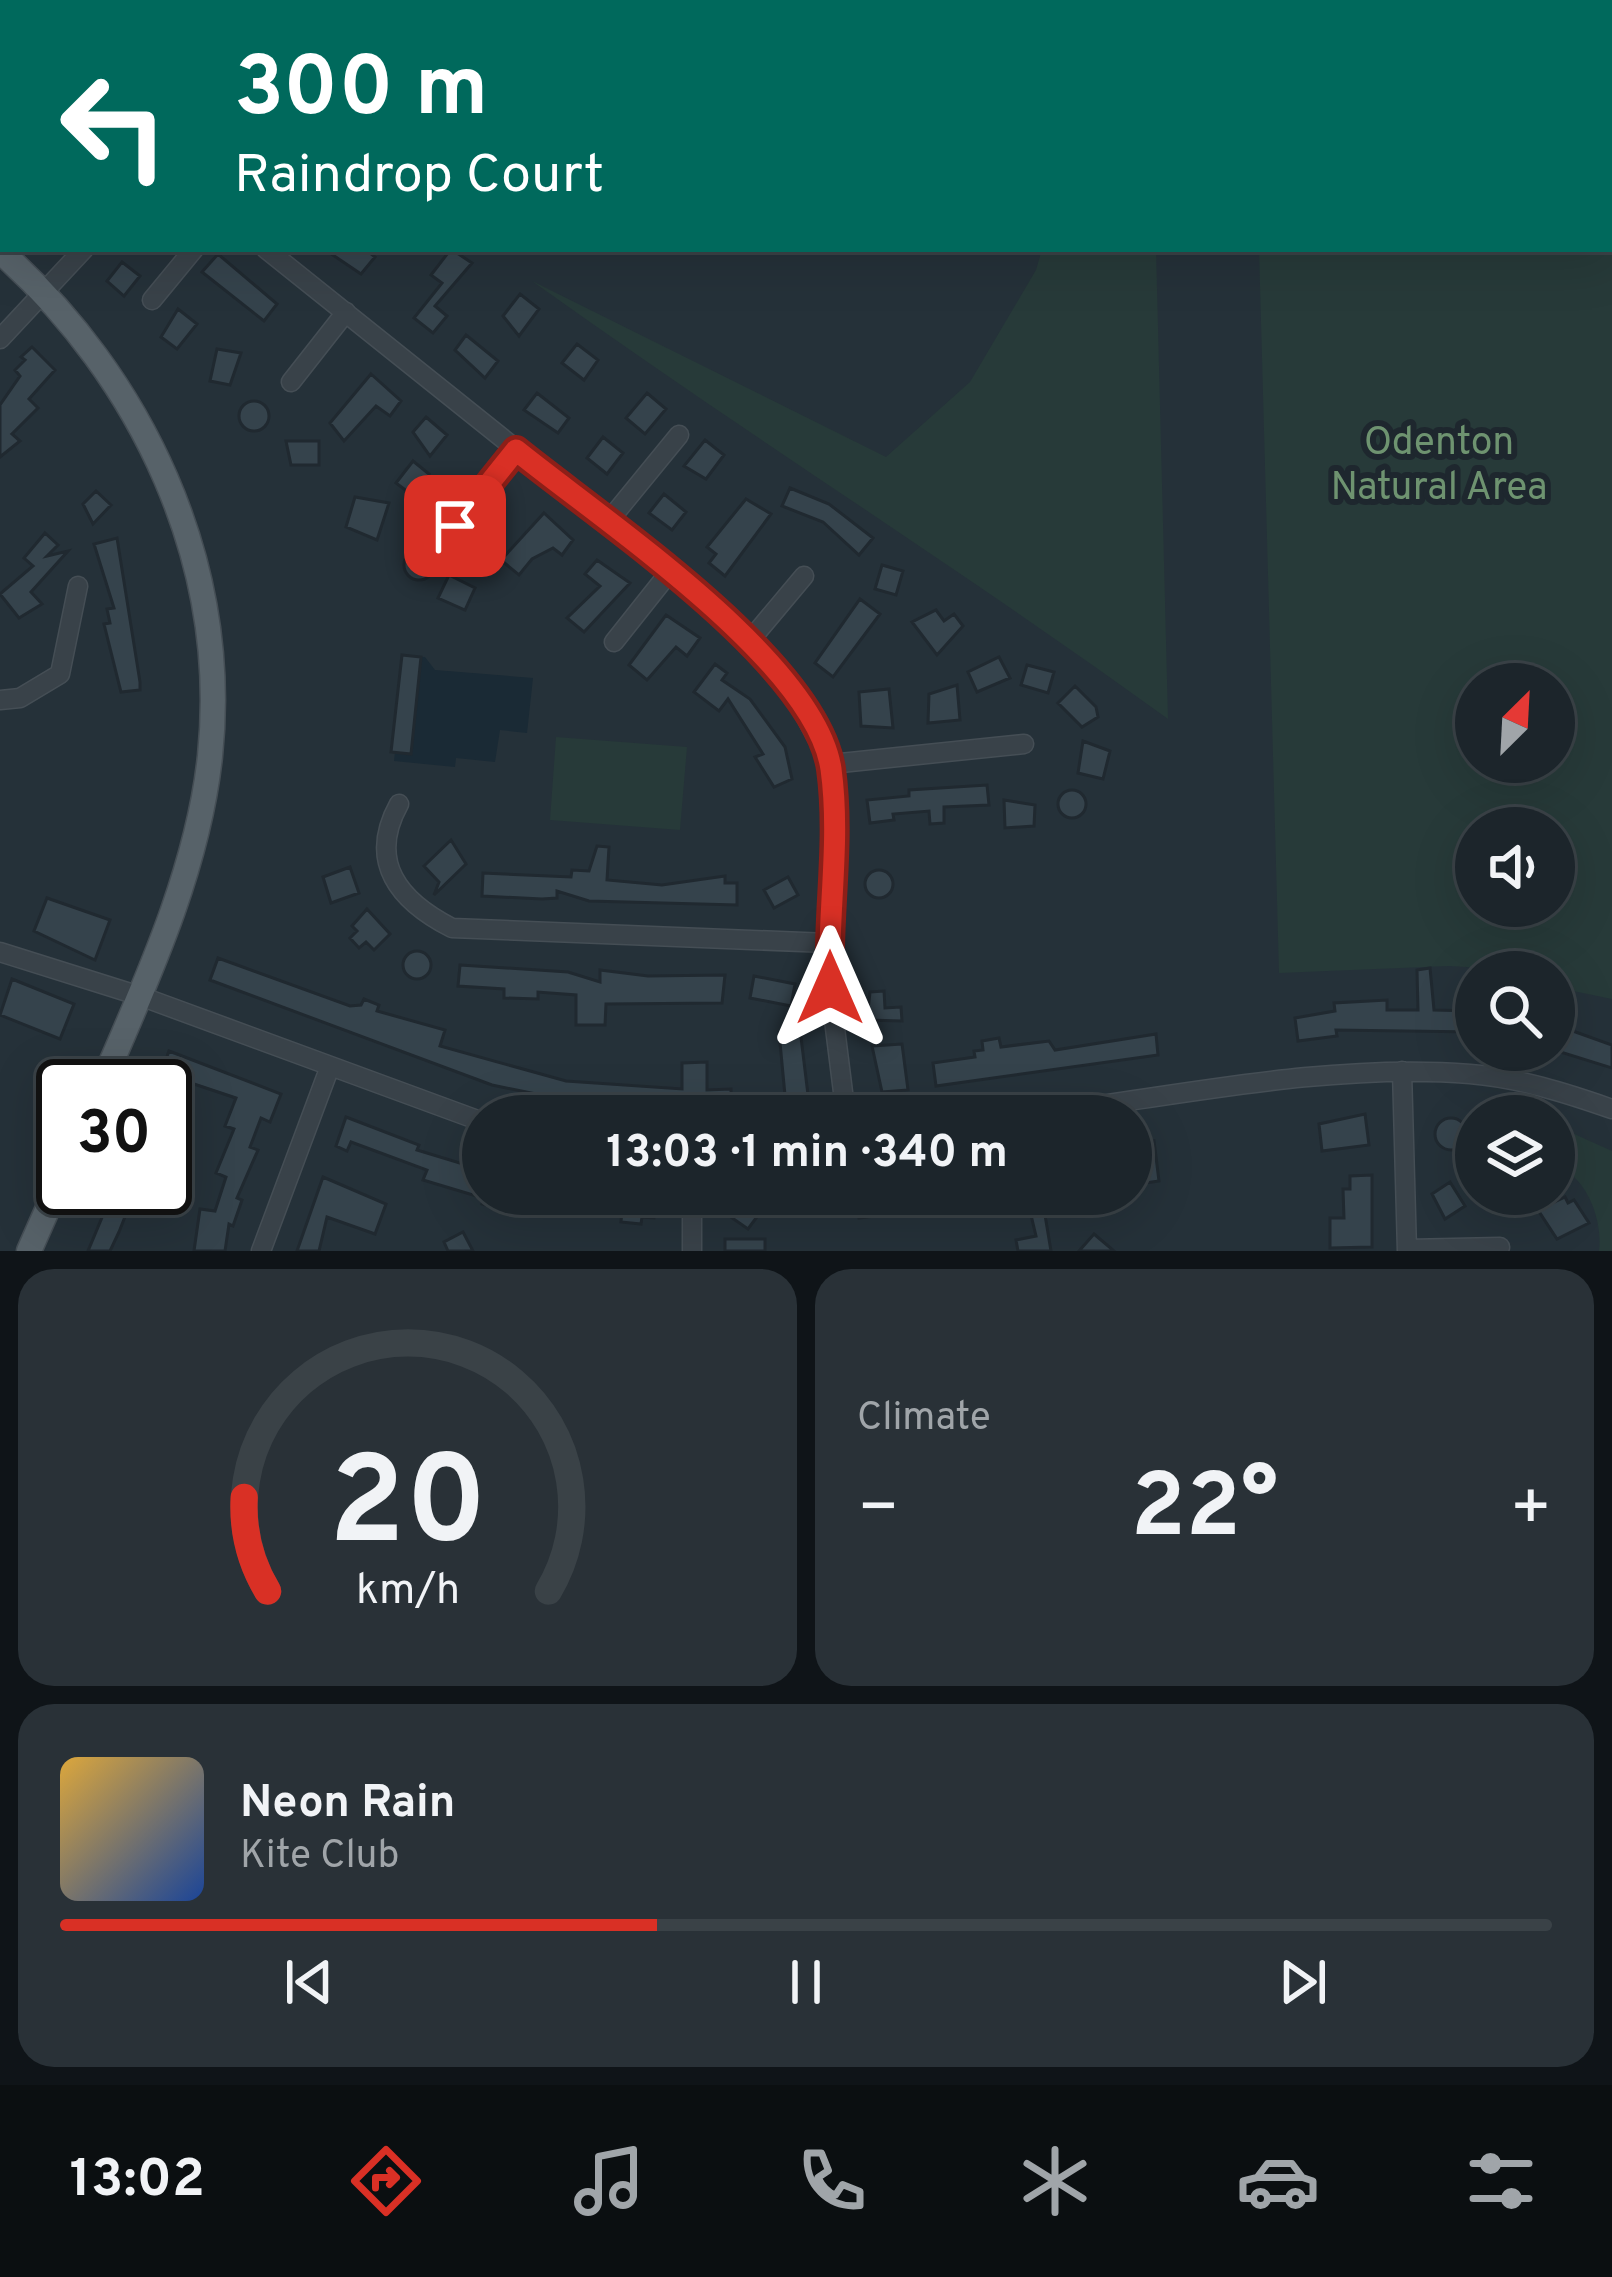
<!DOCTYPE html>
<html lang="en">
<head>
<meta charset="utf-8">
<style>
  :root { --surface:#1c252b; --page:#293137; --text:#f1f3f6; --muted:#a0a5a9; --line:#3a4247; --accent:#d93025 }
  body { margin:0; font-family:Overpass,sans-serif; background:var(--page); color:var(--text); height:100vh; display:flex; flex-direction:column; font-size:45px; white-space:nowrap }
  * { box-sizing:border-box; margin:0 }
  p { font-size:39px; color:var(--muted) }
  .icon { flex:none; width:66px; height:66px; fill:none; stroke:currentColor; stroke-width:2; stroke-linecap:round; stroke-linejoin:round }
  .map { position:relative; height:1251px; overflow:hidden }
  .sheet { display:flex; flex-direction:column; gap:18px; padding:18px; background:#0f1418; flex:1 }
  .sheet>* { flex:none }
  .guide { position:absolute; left:0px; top:0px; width:1614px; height:252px; box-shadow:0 12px 48px #0002,0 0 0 3px var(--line); background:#00695c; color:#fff; overflow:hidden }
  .needle { width:78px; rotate:24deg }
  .controls { position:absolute; left:1455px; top:663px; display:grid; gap:24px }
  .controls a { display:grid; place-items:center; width:120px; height:120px; border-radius:50%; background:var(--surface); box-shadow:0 12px 48px #0002,0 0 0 3px var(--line); font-size:60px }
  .speed { position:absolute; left:36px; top:1059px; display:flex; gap:24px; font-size:60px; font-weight:700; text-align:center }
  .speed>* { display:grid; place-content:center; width:156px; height:156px; border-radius:50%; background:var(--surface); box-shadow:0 12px 48px #0002,0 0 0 3px var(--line); line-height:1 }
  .speed .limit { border:6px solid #111; border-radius:18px; background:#fff; color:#111 }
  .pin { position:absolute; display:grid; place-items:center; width:102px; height:102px; color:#fff; margin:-51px; border-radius:24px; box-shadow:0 6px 18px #0006 }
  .me { position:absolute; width:132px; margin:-66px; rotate:0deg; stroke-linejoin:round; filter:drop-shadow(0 0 9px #0008) }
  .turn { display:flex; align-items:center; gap:42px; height:252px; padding:0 36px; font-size:54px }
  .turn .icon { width:156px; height:156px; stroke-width:2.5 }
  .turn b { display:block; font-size:84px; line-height:102px }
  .big { font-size:90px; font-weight:700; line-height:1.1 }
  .sheet .tile { flex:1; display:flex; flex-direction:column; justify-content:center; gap:18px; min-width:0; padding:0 42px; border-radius:36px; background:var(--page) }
  .sheet .dial { align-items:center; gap:0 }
  .dial svg { height:312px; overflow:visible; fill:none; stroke:var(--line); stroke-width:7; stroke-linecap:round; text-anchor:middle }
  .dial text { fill:var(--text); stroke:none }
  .song { display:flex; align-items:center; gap:36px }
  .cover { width:144px; height:144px; border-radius:18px; background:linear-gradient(135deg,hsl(40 70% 55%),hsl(220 70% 35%)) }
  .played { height:12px; border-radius:6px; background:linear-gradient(90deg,var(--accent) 40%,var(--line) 40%) }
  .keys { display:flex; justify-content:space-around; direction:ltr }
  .heat { display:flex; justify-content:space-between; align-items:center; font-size:66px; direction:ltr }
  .sheet .tiles { flex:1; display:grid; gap:18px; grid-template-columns:1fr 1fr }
  .tile:last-child { grid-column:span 2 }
  .trip { position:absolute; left:462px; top:1095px; width:690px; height:120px; border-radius:60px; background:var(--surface); box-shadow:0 12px 48px #0002,0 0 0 3px var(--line); font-weight:700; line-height:120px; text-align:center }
  .menu { display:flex; height:192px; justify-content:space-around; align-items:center; background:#0b0f11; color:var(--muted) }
  .menu .icon { width:84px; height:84px }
  .menu .current { color:var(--accent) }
  .menu b { font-size:54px; color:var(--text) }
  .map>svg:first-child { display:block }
  .green { fill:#273a39; fill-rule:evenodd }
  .water { fill:#1a2a35 }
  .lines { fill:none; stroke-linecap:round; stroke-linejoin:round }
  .stream { stroke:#1a2a35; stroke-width:4.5 }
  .building { fill:#35434c; stroke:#202930; stroke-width:3 }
  .minor-casing { stroke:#454e55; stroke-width:21 }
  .major-casing { stroke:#454e55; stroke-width:27 }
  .minor { stroke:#394249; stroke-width:18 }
  .major { stroke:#576269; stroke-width:24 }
  .route-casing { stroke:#8d1f18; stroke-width:30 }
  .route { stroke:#d93025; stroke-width:21 }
  .labels { text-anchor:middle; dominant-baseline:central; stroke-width:12; stroke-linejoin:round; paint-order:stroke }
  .park-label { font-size:39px; fill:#6e9370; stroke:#1e272e }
</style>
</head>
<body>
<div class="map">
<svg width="1612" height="1251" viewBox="0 0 1612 1251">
  <rect width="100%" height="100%" fill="#253139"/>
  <path class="green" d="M1253,0H1612V999L1554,987V972L1449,966L1279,973L1259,249H1611V3ZM1554,684V762H1476V684ZM1476,828H1554V906H1476Z
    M1042,249H1156L1168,719C960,568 741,431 532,281L886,457L970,382L1036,270Z
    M556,737L687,747L680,830L550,820Z
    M1554,1125L1612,1151V1251H1599C1603,1220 1587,1176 1554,1164Z"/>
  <path class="water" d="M405,656L425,657L435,670L533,678L527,733L500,730L495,762L456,758L455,767L394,761Z"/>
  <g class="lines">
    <path class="stream" d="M1611,154H1612"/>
  </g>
  <path class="building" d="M324,249H365L375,257L361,274Z
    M451,249L472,263L435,306L447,316L433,333L414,318L442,283L431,275Z
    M218,254L277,304L264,321L202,272Z
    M122,262L140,276L124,296L107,281Z
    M520,294L539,309L519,336L503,316Z
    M178,309L197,324L177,349L161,337Z
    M466,335L498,361L485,378L455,350Z
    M577,344L598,360L584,380L562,363Z
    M32,347L55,370L29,399L38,408L12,434L20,441L0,457V405L20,376L15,370L25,360L21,357Z
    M217,349L241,353L230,385L210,381Z
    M371,374L401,401L390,416L376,406L344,441L330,423Z
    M537,393L569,418L558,433L524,410Z
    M647,393L666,409L645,434L626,418Z
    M239 416a15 15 0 1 1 30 0a15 15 0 1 1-30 0Z
    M426,417L447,435L430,456L413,432Z
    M603,437L623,453L607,474L587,458Z
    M705,440L724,455L706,479L684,466Z
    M286,441H319V465H291Z
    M413,461L429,474L412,495L396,483Z
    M790,488L829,504L873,538L859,555L823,522L782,506Z
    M96,491L111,505L93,524L83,504Z
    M664,494L686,512L672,530L649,513Z
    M355,497L389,503L377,540L346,527Z
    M746,499L771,514L725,576L709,563L716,554L707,547Z
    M544,513L573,540L562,555L553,548L532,559L519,575L501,560Z
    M45,533L58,545L47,556L68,551L31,592L42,604L19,618L0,594L33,566L24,558Z
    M117,538L140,682V690L121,692L104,624L110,623L107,609L114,608L94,544Z
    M404 565a15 15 0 1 1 30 0a15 15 0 1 1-30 0Z
    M597,560L630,583L584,632L567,618L600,586L585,574Z
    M882,565L903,571L896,595L875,589Z
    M449,575L475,588L465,610L438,598Z
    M860,599L880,614L833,677L815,663Z
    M936,610L944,621L954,614L963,626L937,655L912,622Z
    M666,615L700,638L687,656L676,647L647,680L629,665Z
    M402,655L421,657L411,754L391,752Z
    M999,657L1010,678L977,692L968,672Z
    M715,664L727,673L722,680L750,699L785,747L792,779L774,787L755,757L763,754L728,699L719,711L694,692Z
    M1027,665L1054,672L1048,693L1021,685Z
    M957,685L960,720L928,723L929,694Z
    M1075,686L1096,707L1098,717L1082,727L1058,703Z
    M889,689L893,728L861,726L859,692Z
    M1083,741L1110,751L1103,779L1078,773Z
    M987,785L989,805L944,807V823L930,824L929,811L893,814L894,820L870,823L867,800L909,796V790Z
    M1058 804a14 14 0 1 1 28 0a14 14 0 1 1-28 0Z
    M1004,800L1035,805L1034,826L1005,828Z
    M451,840L466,864L434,895L439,882L424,866Z
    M597,846L609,847L607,880L662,885L725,876V883H737V905L589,901L557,891V898L542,899L482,896L483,873L571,877L572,870L589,871Z
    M350,867L359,893L331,903L323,877Z
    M865 884a14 14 0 1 1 28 0a14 14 0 1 1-28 0Z
    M788,877L798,895L774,908L764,890Z
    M47,898L110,920L95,960L34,931Z
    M367,909L390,934L374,950L366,942L359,948L350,938L357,931L352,926Z
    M403 965a14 14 0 1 1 28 0a14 14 0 1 1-28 0Z
    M218,958L350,1006L361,1005L364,999L379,1005L377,1011L445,1030L440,1046L566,1081L682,1089V1063L707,1062V1090L731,1089V1111L610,1109L492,1085L210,980Z
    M460,965L568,972L600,982V970L648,976L725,975L722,1003L606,1004L605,1025H576V995L538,992V999L504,998V989L458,986Z
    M1430,968L1434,1010L1476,1011V1032L1336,1030L1337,1036L1298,1041L1295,1018L1335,1011L1334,1003L1387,1000V1010H1418L1417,970Z
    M754,976L795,984L791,1006L750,998Z
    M12,979L74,1004L60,1039L0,1015Z
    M884,991L885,1008L901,1007L902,1021L867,1020L870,992Z
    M1560,1017L1573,1020L1570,1030L1612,1045V1068L1554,1050Z
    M800,1029L809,1103L786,1106L779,1032Z
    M1156,1034L1158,1055L936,1086L933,1063L975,1057L974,1051L983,1050L982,1041L999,1038L1001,1047L1049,1041L1055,1050Z
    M902,1044L908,1090L882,1092L872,1046Z
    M169,1051L281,1094L270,1122L261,1118L250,1147L258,1150L237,1198L242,1200L233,1226L229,1224L225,1251H194L200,1209L215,1211L226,1177L216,1173L234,1129L225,1126L236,1098L161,1073Z
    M1365,1114L1369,1145L1322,1151L1319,1124Z
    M346,1117L419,1145L417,1150L483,1170V1198L423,1180L427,1170L351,1142L347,1151L336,1146Z
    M1435 1134a16 16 0 1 1 32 0a16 16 0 1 1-32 0Z
    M1154,1141L1159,1181L1131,1185V1148Z
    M1372,1175V1247L1330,1248V1218H1344L1343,1189H1350V1176Z
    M323,1177L386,1204L375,1234L327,1217L319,1251H297Z
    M1450,1182L1465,1206L1445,1219L1432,1194Z
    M485,1194H645L656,1195L654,1218L642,1217L641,1224L621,1222L622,1210L590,1207L589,1216L508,1211L482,1204Z
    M739,1194L765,1206L748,1229L725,1213Z
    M798,1194H878L879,1206L874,1207L875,1216L859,1218L858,1210L845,1211L844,1204L800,1209Z
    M111,1196L130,1204L119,1232L110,1251H88Z
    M1565,1197L1568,1203L1574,1200L1589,1223L1557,1239L1538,1210Z
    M1031,1215H1045L1051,1251H1018L1016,1240L1036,1236Z
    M463,1232L473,1251H448L444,1242Z
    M1094,1234L1114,1251H1079Z
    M725,1239H765V1251H725Z"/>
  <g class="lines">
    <g class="minor-casing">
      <path id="minor" d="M199,0L203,3
        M361,0L364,3
        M294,3L296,0
        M266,249L752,638L785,678L831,764L835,853L830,988L846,1116
        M152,300L194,249
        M0,339L84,249
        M291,382L346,312
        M607,523L679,435
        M456,525L516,450
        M752,638L804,576
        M614,642L668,574
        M0,700L20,698L60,674L78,586
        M831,764L1024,744
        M399,804C367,862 399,901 452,928L828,943
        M0,952L140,996L483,1122
        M1402,1071L1407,1251
        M1024,1116C1166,1098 1329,1062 1470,1074C1519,1078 1566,1093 1612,1109
        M1407,1249L1500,1247
        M261,1251L329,1069
        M692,1251V1194"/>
    </g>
    <g class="major-casing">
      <path id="major" d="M0,251C142,377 230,563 210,756C198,870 146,982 101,1086
        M29,1251L63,1174"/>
    </g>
    <use href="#minor" class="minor"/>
    <use href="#major" class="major"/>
  </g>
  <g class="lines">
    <g class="route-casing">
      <path id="route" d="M455,526L516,450C601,519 815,661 831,769C841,842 827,915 830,988"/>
    </g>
    <use href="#route" class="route"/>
  </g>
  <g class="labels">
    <g class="park-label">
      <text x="1439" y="444">Odenton<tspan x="1439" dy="45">Natural Area</tspan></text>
    </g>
  </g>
</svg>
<div class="controls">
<a><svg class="needle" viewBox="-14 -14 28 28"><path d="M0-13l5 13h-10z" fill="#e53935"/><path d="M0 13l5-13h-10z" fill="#a0a5a9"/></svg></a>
<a><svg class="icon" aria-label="sound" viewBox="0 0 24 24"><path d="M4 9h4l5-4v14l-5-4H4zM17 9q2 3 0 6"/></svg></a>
<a><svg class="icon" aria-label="search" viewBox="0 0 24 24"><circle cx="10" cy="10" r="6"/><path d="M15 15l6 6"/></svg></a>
<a><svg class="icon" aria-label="layers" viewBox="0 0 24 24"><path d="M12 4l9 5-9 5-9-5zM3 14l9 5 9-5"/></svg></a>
</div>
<div class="speed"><div class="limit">30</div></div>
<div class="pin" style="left:455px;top:526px;background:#d93025"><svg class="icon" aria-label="arrive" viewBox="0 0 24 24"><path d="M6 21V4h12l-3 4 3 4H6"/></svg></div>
<svg class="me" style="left:830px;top:988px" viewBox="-20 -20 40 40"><path d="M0-17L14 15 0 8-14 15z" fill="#d93025" stroke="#fff" stroke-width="4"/></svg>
<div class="trip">13:03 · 1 min · 340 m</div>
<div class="guide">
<div class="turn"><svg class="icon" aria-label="left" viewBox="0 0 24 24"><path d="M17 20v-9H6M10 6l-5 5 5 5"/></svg><div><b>300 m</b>Raindrop Court</div></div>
</div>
</div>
<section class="sheet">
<div class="tiles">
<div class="tile dial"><svg viewBox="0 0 100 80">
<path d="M14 69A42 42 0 1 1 86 69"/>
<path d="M14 69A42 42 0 0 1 8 45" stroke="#d93025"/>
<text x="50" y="56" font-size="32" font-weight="700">20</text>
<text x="50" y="72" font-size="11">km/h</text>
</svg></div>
<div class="tile"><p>Climate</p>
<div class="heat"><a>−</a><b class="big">22°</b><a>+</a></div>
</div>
<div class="tile">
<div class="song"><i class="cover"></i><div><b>Neon Rain</b><p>Kite Club</p></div></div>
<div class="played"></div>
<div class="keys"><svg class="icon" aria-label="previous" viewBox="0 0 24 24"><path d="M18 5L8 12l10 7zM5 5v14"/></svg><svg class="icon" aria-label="pause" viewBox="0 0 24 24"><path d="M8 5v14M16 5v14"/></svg><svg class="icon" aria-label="next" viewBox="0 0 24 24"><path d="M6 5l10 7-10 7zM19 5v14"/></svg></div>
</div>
</div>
</section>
<nav class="menu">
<b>13:02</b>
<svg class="icon current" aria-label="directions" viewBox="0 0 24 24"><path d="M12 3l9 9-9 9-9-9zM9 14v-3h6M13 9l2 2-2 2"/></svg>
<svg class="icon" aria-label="music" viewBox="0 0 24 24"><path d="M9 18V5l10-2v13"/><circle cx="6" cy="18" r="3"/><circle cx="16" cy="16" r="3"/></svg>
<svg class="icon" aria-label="phone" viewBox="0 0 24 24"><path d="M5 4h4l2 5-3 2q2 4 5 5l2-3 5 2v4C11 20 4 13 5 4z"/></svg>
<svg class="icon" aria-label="climate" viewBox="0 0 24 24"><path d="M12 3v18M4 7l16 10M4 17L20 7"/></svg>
<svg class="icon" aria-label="car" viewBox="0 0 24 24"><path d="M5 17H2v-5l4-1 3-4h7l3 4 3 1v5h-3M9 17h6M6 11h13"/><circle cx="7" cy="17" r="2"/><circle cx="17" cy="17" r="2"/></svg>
<svg class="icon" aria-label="filters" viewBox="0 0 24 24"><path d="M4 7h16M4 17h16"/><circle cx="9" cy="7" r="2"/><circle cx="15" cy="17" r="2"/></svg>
</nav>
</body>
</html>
